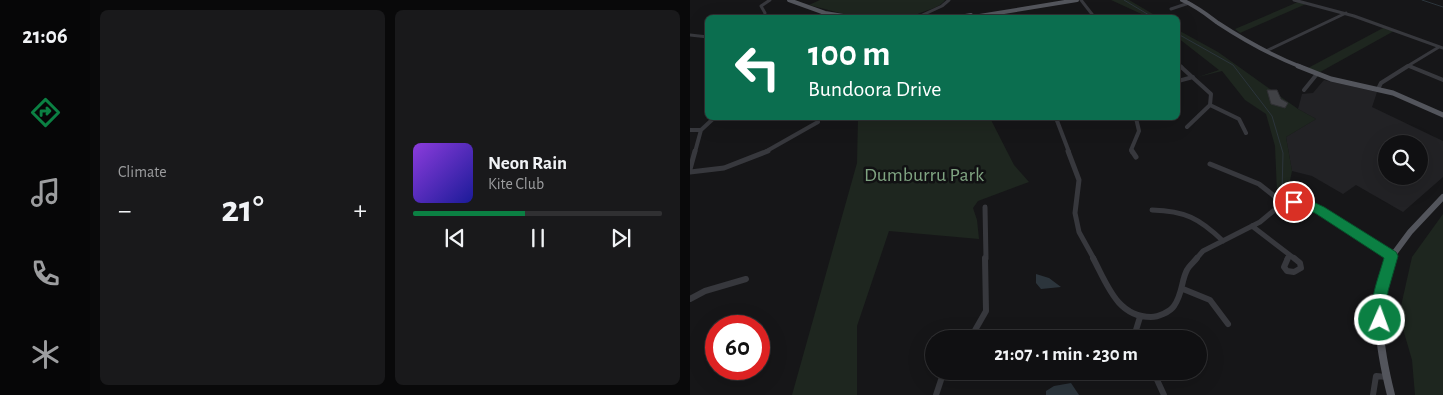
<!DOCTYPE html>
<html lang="en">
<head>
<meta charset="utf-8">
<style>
  :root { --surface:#101012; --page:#19191b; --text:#f1f3f6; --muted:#9c9d9f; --line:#303032; --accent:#0b8043 }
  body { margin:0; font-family:"Alegreya Sans",sans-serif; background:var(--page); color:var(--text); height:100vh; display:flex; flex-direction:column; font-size:19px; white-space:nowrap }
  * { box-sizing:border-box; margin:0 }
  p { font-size:16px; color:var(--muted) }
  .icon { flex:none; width:28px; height:28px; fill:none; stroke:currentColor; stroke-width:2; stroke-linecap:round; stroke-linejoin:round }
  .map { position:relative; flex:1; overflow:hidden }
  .panel { display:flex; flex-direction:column; gap:10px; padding:10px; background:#09090a; width:600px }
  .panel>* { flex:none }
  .hud { position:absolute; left:15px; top:15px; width:475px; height:105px; border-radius:8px; box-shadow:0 5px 20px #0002,0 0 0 1px var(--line); background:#0b6e4f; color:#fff; overflow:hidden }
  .fabs { position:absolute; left:688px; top:135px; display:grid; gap:10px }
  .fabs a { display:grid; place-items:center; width:50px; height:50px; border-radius:50%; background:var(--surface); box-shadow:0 5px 20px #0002,0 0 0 1px var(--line); font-size:25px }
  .speed { position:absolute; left:15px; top:315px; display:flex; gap:10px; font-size:25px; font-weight:700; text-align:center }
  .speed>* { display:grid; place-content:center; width:65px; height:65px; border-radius:50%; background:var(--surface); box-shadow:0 5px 20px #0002,0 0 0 1px var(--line); line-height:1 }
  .speed .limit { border:8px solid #d22; background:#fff; color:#111 }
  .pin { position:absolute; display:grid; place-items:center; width:42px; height:42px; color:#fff; margin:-21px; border:2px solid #fff; border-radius:50%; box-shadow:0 1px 5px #0007 }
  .me { position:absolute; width:55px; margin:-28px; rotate:2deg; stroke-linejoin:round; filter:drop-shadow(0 0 4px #0008) }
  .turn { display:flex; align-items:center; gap:18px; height:105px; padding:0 20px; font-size:22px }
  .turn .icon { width:65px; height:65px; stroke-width:2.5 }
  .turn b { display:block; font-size:35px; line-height:42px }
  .big { font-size:38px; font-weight:700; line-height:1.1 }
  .panel .card { flex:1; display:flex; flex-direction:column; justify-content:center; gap:8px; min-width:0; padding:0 18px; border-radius:8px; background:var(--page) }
  .song { display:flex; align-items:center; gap:15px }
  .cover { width:60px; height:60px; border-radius:8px; background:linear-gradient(135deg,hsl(270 70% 55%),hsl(240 70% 35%)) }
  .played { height:5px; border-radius:2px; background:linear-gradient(90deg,var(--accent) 45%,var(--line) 45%) }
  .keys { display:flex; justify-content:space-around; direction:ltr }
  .heat { display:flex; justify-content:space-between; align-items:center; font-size:28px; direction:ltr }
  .panel .tiles { flex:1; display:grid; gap:10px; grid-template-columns:repeat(2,1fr) }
  .trip { position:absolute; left:235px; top:330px; width:282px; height:50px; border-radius:25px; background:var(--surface); box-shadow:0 5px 20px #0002,0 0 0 1px var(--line); font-weight:700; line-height:50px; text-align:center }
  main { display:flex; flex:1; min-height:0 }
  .dock { display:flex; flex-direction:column; width:90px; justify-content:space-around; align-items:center; background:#060607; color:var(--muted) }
  .dock .icon { width:35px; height:35px }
  .dock .on { color:var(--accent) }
  .dock b { font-size:22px; color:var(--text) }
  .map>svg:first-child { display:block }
  .built { fill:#222225; fill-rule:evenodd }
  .green { fill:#1e261f }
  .water { fill:#2c353c }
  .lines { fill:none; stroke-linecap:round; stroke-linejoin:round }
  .stream { stroke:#2c353c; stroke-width:1 }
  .building { fill:#404145; stroke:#303034 }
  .minor-far3 { stroke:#37383d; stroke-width:3 }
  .minor-far2 { stroke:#37383d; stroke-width:4 }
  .minor-far1 { stroke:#37383d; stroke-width:5 }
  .minor { stroke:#37383d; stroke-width:6 }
  .major-far3 { stroke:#53555c; stroke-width:4 }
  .major-far2 { stroke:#53555c; stroke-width:5 }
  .major-far1 { stroke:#53555c; stroke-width:6 }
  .major { stroke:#53555c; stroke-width:8 }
  .route { fill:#0b8043; stroke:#07532c }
  .labels { text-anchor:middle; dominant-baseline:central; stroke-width:5; stroke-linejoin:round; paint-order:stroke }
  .park-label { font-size:20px; fill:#7fa381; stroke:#111113 }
</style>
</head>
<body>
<main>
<nav class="dock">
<b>21:06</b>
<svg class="icon on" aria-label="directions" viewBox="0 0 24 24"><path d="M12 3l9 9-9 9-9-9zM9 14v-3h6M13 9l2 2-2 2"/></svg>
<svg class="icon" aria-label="music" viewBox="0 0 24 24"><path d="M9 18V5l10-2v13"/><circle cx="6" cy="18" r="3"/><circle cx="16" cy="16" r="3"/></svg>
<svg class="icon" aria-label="phone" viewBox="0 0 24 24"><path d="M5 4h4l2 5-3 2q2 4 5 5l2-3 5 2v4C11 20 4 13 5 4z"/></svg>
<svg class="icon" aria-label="climate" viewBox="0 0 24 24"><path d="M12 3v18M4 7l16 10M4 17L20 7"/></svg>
</nav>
<section class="panel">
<div class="tiles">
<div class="card"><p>Climate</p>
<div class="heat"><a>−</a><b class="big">21°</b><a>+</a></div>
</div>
<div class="card">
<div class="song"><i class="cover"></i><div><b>Neon Rain</b><p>Kite Club</p></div></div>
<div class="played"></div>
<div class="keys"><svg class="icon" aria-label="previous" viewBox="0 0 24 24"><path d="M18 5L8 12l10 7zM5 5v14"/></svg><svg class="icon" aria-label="pause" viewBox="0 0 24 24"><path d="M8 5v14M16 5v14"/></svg><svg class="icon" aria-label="next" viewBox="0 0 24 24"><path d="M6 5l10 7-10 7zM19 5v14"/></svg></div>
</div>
</div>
</section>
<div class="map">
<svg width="753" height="395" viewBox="0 0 753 395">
  <rect width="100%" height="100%" fill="#161618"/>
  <path class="built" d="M634,80L687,92L682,107L753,141V177L713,212L666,185L653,194L622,176L602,171L596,137L626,119L608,109L612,94L623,93ZM696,144H729V176H696Z"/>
  <path class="green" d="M130,0H255C248,10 231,10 221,18L154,14L119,5Z
    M421,0H439L468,17H458Z
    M608,2L616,4L550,33L545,29Z
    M693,28L704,31L630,72L618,68Z
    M488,30L528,52L608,109L626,119L596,137L602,171L597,195L587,192L585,146L576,114L555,100L532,71L508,77L529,70L488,38Z
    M168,118H300L324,165L339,182L288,201L283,208L287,220L289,239L199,231L167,326V395H102L167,163Z
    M753,214V395H725L722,360L709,315L722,257Z"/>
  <path class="water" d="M346,274L359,278L371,287L351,289L346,283Z
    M381,383L389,395H356V391L364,386Z"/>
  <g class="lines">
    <path class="stream" d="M434,0L464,18
      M732,0L753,7
      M488,34L543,65L582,116L593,153L592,193"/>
  </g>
  <path class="building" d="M577,90H587L591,99L598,103L595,108L581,104Z"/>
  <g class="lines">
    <path class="minor-far3" d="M391,0L405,18
      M604,0L664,16L753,48
      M481,9L499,3
      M74,18L75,13L71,6L80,0
      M226,18L252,6L259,0
      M0,35L18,37
      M576,51L656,13
      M488,64L492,67
      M719,66L722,67
      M716,67L749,47"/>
    <path class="minor-far2" d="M490,66L521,94L520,105L497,127
      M719,66L753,80
      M488,81L503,77
      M688,89L691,83L718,66
      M614,90L627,74
      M520,105L549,119L556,133
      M366,118L379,152
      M0,130H11
      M5,152L11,130L24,118
      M75,152L128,122
      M442,152L441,150L449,131L446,118"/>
    <path class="minor-far1" d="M378,151L389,180L385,213L389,232L404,259
      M442,151L446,157
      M520,164L569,184L593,203
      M0,169L5,151
      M0,172L34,168L78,151
      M295,207L296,259
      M462,210C495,211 509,218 533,241
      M562,226L605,259
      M506,259L513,251L570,222L593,203H612L621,206L702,256
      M597,259L599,256"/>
    <path class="minor" d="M403,258C417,284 427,317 461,317C468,317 480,312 484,306C493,293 491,281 497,270C499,266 504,262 507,258
      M598,258L594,267L597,271L604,272L611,268L610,263L604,258
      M493,289L520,300L538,324
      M0,299L15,291L56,279
      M280,339L296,311L295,258
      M447,339L446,330L450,317
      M463,371L474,395
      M246,395L254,371
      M683,395L686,376L697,377"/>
    <path class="major-far3" d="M99,0L135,13L166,18
      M492,0C506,6 516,14 528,23C554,40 583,56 611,67
      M264,18L281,15
      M277,18L387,0"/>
    <path class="major-far2" d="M608,66L641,79L703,93L753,115"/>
    <path class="major-far1" d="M700,259L720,232L753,197"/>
    <path class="major" d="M701,258C681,301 690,351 701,395"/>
  </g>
  <path class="route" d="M604,198L621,201L634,207L706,252L708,256L698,291L695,325L690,327L685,325C676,306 689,277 694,258L625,213L600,205L598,202Z"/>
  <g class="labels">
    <g class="park-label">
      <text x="234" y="175">Dumburru Park</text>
    </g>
  </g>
</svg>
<div class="fabs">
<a><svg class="icon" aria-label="search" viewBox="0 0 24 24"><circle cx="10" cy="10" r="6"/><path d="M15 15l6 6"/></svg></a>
</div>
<div class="speed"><div class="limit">60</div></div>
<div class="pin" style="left:604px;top:202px;background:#d93025"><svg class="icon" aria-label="arrive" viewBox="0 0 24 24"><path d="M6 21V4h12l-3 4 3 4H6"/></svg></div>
<svg class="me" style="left:690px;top:320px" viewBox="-20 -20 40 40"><circle r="17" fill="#0b8043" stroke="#fff" stroke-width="3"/><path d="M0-11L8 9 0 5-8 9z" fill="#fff"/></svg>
<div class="trip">21:07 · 1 min · 230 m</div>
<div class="hud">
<div class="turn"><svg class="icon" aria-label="left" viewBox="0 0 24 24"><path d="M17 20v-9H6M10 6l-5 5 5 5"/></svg><div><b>100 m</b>Bundoora Drive</div></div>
</div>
</div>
</main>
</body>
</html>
